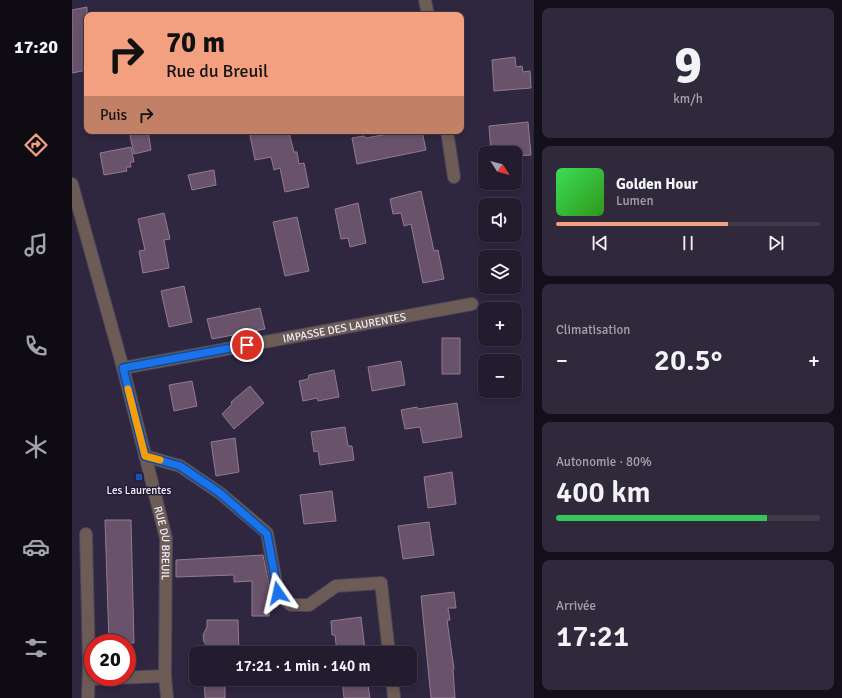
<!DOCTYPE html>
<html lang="fr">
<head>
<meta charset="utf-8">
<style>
  :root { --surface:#231c2f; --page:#2f293b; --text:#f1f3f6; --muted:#a3a1aa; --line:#403a4b; --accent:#f3a081 }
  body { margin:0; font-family:Signika,sans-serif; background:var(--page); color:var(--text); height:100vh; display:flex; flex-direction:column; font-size:15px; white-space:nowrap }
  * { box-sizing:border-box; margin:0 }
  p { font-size:13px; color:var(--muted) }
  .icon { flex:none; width:22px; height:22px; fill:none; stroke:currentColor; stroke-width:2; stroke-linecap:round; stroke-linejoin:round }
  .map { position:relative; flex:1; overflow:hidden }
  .panel { display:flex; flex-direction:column; gap:8px; padding:8px; background:#130f1a; width:308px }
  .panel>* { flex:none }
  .top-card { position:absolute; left:12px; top:12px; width:380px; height:122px; border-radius:8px; box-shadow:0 2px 6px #0003,0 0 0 1px var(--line); background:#f3a081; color:#111; overflow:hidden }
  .needle { width:26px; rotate:126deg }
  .controls { position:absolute; left:406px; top:146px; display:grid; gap:8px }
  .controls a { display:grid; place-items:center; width:44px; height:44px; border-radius:8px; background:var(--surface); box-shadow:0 2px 6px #0003,0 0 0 1px var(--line); font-size:20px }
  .speed { position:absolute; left:12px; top:634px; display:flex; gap:8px; font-size:20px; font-weight:700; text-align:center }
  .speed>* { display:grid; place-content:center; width:52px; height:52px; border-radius:50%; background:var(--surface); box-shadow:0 2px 6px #0003,0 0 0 1px var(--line); line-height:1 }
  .speed .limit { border:6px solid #d22; background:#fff; color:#111 }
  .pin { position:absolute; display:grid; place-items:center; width:34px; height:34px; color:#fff; margin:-17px; border:2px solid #fff; border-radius:50%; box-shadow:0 1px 4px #0007 }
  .me { position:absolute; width:44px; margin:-22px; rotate:349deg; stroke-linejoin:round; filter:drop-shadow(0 0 3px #0008) }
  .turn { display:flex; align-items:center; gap:14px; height:84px; padding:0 16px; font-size:18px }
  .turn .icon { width:52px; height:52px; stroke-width:2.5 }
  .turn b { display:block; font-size:28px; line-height:34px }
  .then { display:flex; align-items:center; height:38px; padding:0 16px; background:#0003; gap:8px; font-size:15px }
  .big { font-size:30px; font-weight:600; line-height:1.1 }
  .panel .tile { flex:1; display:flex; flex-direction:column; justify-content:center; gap:6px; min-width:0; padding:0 14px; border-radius:8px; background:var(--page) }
  .panel .dial { align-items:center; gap:0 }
  .dial b { font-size:52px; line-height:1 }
  .song { display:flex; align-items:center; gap:12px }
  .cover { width:48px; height:48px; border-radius:6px; background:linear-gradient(135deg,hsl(130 70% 55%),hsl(110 70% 35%)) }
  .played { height:4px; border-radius:2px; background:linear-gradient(90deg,var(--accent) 65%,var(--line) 65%) }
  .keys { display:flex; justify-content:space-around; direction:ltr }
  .heat { display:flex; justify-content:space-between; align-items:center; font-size:22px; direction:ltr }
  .charge { height:6px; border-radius:3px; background:linear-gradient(90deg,#34c759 80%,var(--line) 0) }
  .trip { position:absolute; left:117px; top:646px; width:228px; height:40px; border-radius:8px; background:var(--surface); box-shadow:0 2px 6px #0003,0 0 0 1px var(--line); font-weight:600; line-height:40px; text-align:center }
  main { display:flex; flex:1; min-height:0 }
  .menu { display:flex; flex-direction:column; width:72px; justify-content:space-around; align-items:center; background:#0e0b13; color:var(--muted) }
  .menu .icon { width:28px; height:28px }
  .menu .current { color:var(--accent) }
  .menu b { font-size:18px; color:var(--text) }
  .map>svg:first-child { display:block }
  .building { fill:#69536a; stroke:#927a92 }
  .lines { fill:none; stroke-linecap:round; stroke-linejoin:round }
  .minor-casing { stroke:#4a425a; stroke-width:14 }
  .minor { stroke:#6d5c56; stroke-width:12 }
  .route-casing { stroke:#114b97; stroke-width:10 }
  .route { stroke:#1a73e8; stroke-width:7 }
  .slow { stroke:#f59e0b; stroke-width:7 }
  .transit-dot { fill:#1a4fb4; stroke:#251d35; stroke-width:1.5 }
  .labels { text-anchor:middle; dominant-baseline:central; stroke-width:3; stroke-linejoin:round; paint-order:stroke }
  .street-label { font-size:11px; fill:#f3f0fd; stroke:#251d35 }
  .poi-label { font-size:11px; fill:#f3f0fd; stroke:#251d35 }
</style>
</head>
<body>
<main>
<nav class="menu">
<b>17:20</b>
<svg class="icon current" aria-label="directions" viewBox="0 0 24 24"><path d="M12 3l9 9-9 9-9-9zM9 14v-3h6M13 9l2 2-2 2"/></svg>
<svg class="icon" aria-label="music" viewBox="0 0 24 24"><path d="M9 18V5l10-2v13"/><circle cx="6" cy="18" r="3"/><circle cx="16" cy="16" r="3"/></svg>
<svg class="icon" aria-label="phone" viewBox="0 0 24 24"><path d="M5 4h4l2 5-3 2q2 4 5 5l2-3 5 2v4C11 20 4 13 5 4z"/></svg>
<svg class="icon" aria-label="climate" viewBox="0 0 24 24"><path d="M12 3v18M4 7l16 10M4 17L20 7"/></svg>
<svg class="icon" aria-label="car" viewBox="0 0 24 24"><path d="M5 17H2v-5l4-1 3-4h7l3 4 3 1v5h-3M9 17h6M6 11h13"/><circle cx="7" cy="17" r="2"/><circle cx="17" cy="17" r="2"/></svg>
<svg class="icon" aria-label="filters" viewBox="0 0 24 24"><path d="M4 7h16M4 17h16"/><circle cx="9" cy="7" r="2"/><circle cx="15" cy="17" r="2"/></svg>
</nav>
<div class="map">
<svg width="462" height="698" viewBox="0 0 462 698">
  <rect width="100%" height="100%" fill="#2f263f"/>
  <path class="building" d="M15,7V70L0,73V10Z
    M443,57L444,67L450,66L451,72L458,71L459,88L422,91L420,60Z
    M456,122L459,155L443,156V153H419L417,126Z
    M57,131H76L79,150L62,154Z
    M177,131H213L214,133H217L222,152H225L227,164L232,163L237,187L213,192L208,168L202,170L199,157L183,160Z
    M332,131H350L354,150L285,164L280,138L292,136L294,138Z
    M59,147L62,162H58L59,167H54L55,171L32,175L28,153Z
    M142,170L144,185L120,190L116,175Z
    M349,191L362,251L366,250L372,279L351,283L339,224L332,226L329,213L321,214L318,199Z
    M286,203L294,243L278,247L276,238L269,239L263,209Z
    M92,213L98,239L92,240L97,268L71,273L67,251L73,250L66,219Z
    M225,217L237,271L213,276L201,222Z
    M112,286L120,322L97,327L89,291Z
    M188,308L193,329L140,339L135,319Z
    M370,338H388V374H370Z
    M329,361L333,385L300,391L296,367Z
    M262,370L267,397L246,401L245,398L231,401L227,381L236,379L237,375Z
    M120,381L125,406L102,411L97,385Z
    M178,386L192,403L162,429L150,414L160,404L159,402Z
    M385,403L390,437L351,443L348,427L333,429L329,410L345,407L346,409Z
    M273,427L276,446H280L282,460L248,465L246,451L242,452L239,432Z
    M163,438L167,472L144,476L139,442Z
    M380,472L384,504L356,508L352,477Z
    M260,491L264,521L232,524L228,495Z
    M33,520H59L62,643H37Z
    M357,522L362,555L331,559L326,526Z
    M191,555L198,589L199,608H198L197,616H180V581L162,582V575L104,577V560Z
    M382,592L384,608H376L378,620H375L382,669H381L383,698H359L349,596Z
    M289,617L293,650L265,653L263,635H260L259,621Z
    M135,620H166L167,652L135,653V646L132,642L131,635L135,627Z
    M132,679H153V698H133Z
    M270,679H295L298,698H272Z"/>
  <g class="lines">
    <g class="minor-casing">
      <g id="minor">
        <path d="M353,0L356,15"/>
        <path d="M375,131L382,177"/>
        <path id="s1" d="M0,184L51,368L94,538L93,676L95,698"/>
        <path id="s2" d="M51,368L400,304"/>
        <path d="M73,456L108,466L148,493L195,533L206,593L219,605H237L264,586L309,583L317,653"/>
        <path d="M14,534L17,664L16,698"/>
        <path d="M17,679L93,676"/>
        <path d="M320,679L322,698"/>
      </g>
    </g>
    <use href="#minor" class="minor"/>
  </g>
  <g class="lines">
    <g class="route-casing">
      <path id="route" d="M175,345L51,368L73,456L108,466L148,493L195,534L206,593"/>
    </g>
    <use href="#route" class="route"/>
    <path class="slow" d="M56,389L73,456L88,460"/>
  </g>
  <rect class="transit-dot" x="63" y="473" width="8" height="8" rx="2"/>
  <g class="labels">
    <g class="street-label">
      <text stroke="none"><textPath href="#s2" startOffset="225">IMPASSE DES LAURENTES</textPath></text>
      <text stroke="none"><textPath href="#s1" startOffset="371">RUE DU BREUIL</textPath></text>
    </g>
    <g class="poi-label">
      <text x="67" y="490">Les Laurentes</text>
    </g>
  </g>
</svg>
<div class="controls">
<a><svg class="needle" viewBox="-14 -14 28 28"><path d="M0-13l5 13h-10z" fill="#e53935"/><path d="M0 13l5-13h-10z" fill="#a3a1aa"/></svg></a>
<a><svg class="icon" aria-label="sound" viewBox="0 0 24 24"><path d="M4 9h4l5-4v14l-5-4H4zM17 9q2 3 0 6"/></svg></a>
<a><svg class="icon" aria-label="layers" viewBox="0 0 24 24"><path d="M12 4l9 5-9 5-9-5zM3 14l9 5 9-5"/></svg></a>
<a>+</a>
<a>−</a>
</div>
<div class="speed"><div class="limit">20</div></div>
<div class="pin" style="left:175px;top:345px;background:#d93025"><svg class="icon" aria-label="arrive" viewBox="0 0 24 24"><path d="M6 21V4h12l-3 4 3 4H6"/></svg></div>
<svg class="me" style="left:206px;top:593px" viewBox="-20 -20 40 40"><path d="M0-17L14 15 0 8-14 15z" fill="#1a73e8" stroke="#fff" stroke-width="4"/></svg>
<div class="trip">17:21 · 1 min · 140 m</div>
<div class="top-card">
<div class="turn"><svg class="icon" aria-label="right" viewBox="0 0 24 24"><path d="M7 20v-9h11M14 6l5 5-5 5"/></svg><div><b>70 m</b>Rue du Breuil</div></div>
<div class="then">Puis<svg class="icon" aria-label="right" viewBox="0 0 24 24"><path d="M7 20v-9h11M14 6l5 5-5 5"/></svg></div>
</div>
</div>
<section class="panel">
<div class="tile dial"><b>9</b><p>km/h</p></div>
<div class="tile">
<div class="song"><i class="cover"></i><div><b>Golden Hour</b><p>Lumen</p></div></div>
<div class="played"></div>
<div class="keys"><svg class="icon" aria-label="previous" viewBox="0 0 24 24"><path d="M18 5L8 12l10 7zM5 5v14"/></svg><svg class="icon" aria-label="pause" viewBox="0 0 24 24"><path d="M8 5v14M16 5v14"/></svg><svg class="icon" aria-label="next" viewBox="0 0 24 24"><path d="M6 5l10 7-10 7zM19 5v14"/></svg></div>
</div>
<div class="tile"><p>Climatisation</p>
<div class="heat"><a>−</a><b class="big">20.5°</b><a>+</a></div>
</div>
<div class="tile"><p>Autonomie · 80%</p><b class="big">400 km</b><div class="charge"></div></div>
<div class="tile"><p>Arrivée</p><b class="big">17:21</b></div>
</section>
</main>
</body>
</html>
